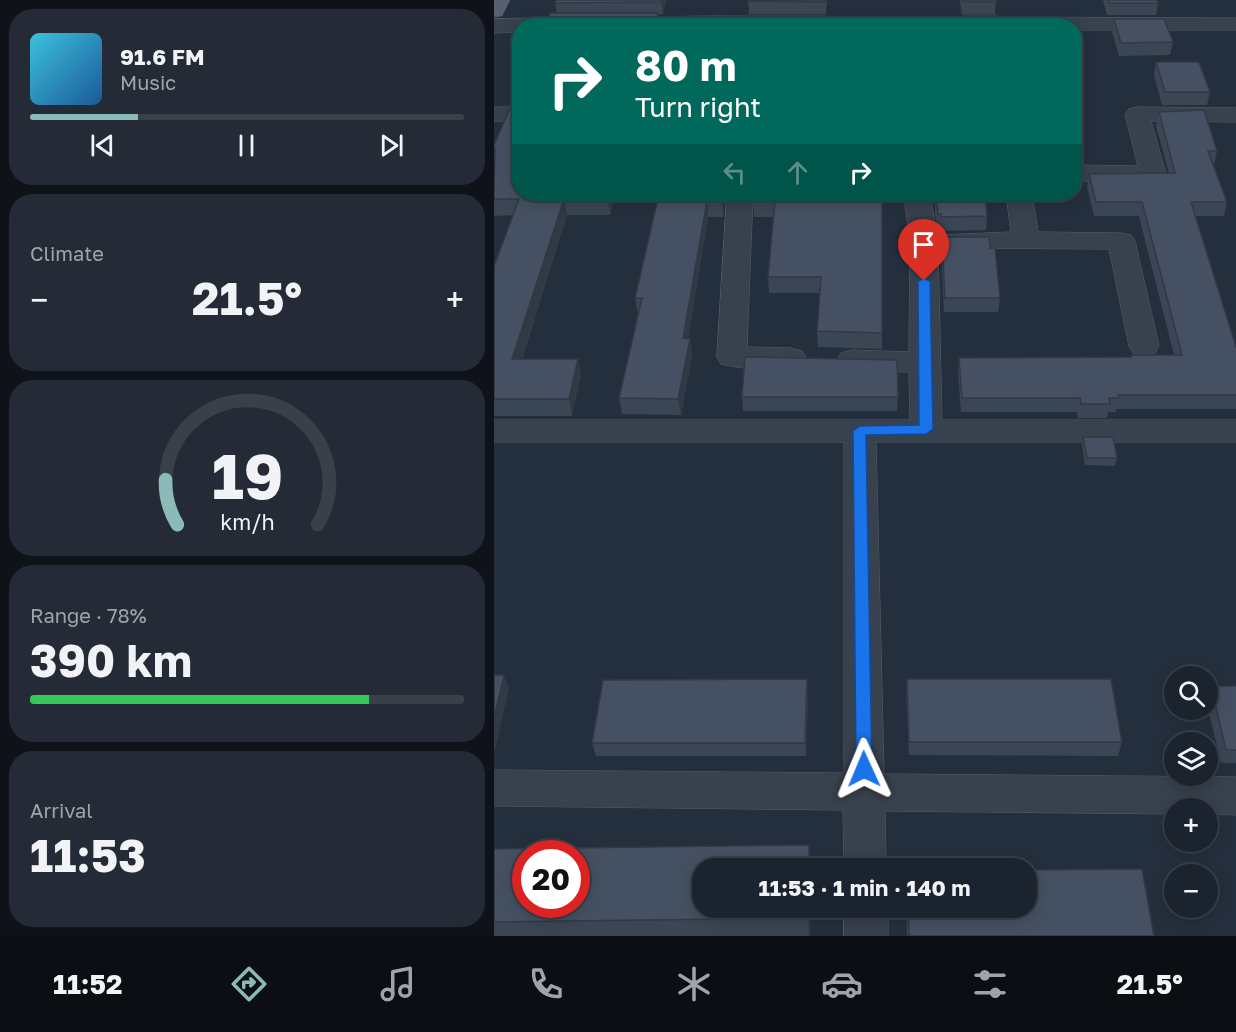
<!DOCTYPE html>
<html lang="en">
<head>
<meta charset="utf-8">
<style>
  :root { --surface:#1b232e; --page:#242b36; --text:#f1f3f6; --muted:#a0a4aa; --line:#39404a; --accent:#8bbbb9 }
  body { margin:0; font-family:"Golos Text",sans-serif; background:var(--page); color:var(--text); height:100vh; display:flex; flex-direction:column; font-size:22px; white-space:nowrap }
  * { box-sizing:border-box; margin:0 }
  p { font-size:20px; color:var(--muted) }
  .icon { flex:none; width:33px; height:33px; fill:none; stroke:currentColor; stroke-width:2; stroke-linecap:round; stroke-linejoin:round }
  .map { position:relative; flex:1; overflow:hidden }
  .drawer { display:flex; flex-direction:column; gap:9px; padding:9px; background:#0f1319; width:494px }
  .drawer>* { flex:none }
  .hud { position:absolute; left:18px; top:18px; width:570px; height:183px; border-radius:24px; box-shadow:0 3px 15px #0003,0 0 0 2px var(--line); background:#00695c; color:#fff; overflow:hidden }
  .controls { position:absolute; left:670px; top:666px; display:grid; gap:12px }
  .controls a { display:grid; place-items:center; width:54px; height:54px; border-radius:50%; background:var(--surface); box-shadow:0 3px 15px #0003,0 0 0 2px var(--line); font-size:30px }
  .speed { position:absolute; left:18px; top:840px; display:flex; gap:12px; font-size:30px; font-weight:700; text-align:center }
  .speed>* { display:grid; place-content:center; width:78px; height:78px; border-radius:50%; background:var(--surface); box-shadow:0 3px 15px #0003,0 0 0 2px var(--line); line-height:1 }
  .speed .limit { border:9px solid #d22; background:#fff; color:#111 }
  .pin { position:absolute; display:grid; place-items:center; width:51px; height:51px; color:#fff; margin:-62px -26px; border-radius:50% 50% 50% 0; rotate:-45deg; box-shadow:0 0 6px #0007 }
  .pin .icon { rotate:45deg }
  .me { position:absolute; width:66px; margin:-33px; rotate:359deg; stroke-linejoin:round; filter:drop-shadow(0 0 4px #0008) }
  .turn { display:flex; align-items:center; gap:21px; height:126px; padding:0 24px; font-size:27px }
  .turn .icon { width:78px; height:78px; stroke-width:2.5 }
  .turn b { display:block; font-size:42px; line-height:51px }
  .lanes { display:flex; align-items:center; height:57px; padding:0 24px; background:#0003; justify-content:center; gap:30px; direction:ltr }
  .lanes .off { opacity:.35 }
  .big { font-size:45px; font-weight:700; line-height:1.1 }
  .drawer .widget { flex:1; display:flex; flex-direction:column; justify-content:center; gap:9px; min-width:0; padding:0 21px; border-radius:24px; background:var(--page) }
  .drawer .dial { align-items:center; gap:0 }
  .dial svg { height:156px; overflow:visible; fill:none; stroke:var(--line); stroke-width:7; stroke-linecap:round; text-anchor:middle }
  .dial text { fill:var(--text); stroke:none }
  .song { display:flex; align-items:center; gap:18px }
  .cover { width:72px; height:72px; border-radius:9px; background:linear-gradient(135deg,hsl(190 70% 55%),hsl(210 70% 35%)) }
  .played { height:6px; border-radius:3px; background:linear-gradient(90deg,var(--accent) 25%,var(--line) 25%) }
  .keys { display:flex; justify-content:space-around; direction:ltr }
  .heat { display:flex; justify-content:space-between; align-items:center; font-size:33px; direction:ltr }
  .charge { height:9px; border-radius:4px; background:linear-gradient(90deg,#34c759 78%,var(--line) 0) }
  .trip { position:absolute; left:198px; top:858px; width:345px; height:60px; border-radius:24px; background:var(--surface); box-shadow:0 3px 15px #0003,0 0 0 2px var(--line); font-weight:700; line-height:60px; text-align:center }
  .dock { display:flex; height:96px; justify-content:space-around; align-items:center; background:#0b0e12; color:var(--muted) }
  .dock .icon { width:42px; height:42px }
  .dock .current { color:var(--accent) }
  .dock b { font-size:27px; color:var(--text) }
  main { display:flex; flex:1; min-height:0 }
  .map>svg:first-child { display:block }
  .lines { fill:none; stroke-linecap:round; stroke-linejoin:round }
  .minor-casing { stroke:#565f6c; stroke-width:1 }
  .major-casing { stroke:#414a57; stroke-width:1 }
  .minor { fill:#38414e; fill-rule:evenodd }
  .major { fill:#56606e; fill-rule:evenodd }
  .wall { fill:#3b4654 }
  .shaded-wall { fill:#303945 }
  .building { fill:#455162; stroke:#303945; stroke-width:1.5; fill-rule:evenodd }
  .route { fill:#1a73e8; stroke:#114b97; stroke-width:1.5 }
</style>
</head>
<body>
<main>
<section class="drawer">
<div class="widget">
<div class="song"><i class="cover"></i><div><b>91.6 FM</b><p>Music</p></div></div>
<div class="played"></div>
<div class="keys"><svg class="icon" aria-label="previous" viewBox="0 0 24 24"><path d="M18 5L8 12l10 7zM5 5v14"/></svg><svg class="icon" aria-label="pause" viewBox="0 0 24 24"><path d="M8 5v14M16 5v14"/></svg><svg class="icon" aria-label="next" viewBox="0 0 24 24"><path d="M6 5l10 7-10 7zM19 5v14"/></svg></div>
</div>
<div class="widget"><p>Climate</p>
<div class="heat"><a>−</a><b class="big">21.5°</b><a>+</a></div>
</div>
<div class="widget dial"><svg viewBox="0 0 100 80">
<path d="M14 69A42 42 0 1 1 86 69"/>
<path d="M14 69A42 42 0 0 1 8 46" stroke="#8bbbb9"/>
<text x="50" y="56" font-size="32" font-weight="700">19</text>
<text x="50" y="72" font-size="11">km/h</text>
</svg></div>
<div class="widget"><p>Range · 78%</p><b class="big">390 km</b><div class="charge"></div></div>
<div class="widget"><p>Arrival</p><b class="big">11:53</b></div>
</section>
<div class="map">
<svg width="743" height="936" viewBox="0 0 743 936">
  <rect width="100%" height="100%" fill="#242f3e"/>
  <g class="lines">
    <g class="minor-casing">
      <path id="minor" d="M222,16L743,18V30H580V26H26V32L0,33V19Z
        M0,107H26V121H0Z
        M643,107L743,108V122L657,121L672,174L668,179L659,182L580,181V165L644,166L631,114L635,109Z
        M233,194H259L253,347L297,348L308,351L312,358L308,365C285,371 250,370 227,364L223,357Z
        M410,194H436L443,235L517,232L512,194H538L544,232L627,233L637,235L641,241L665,346L661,353L650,356L639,353L635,346L615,249L444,248L448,420H743V442H382L390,774L743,777V815L714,814V808H681V814L391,811L392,868H350L349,810L0,806V770L350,773V442H0V420H416L415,372L358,370L347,367L343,360L347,353L358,350L415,352L416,241Z
        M350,908H394V936H350Z"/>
    </g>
    <g class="major-casing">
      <path id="major" d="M0,0H16L8,16L0,17Z"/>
    </g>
    <use href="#minor" class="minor"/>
    <use href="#major" class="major"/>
  </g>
  <path class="wall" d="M62,0H172L169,14L164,15L63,13L61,3Z
    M254,0H333L332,14H255Z
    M466,0H502L501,15H468Z
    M609,0H663L664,3L662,15H613Z
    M620,19L679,42L676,55L625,56L618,32Z
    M662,62L716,92L713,105H668L660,75Z
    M26,78V194H121L116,215H73L28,359H84L87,375L78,416H0V266L19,215L0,216V145L25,105L21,89Z
    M665,112L723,151L720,165L733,202L730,216H701L743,350V409H622V412H614L613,418H584L583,412H467L464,372L465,358L637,357V355H680L645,216H600L593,187L595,174L675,173L662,126Z
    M165,194H231L229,217H214L194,339H196L198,355L187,415L128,414L125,398L144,314L141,298Z
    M388,194V349L324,347L323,331L326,293H275L274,277L279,217H260L259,201Z
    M441,194H491L493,216L492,230L447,231L446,227H443L441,213Z
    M448,237L496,248L506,298L504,312H450L447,251Z
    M248,397H404L403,411H249Z
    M589,437L623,458L621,466L591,465L588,444Z
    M413,679L628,742L624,756L415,755L412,693Z
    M717,686H743V763H727L714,708V694Z
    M314,693L312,756H102L98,743Z
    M0,849L208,908H316V936H0Z
    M412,908H532L660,936H413Z"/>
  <path class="shaded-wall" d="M168,0H172L169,14L167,2Z
    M164,13L165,26H161Z
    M115,194H121L116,215L114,199Z
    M228,194H231L229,217L228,201Z
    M70,199L73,215L22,376L18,359Z
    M213,201L214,217L191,355L189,338Z
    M196,339L198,355L187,415L184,399Z
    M84,359L87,375L78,416L75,399Z
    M10,675L15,689L1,751L0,749V719Z
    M313,679L314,693L312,756L311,743Z
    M315,845L317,868H315Z
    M314,908H316V936H315L314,918Z"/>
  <path class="building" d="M62,0H168L167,2L61,3Z
    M254,0H332V2L254,1Z
    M468,0H502V2H469Z
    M614,0H663L664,3H615Z
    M56,13H164L161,26H52Z
    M252,15H331V26H251Z
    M470,15H504L506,26H471Z
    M620,19H670L679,42L627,43Z
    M662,62H705L716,92H671Z
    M26,78V194H115L114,199H70L18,359H84L75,399H0V266L25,199H0L1,148H0V145L16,108L25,105V92L21,89Z
    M710,110L723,151H714L733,202H697L743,350V395H624L625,398H615L616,404H587L586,398H468L465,358L638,357L637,355H688L648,202H602L595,174L681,173L665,112Z
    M165,194H228V201H213L189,338L196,339L184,399L125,398L148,298H141Z
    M259,194H388V333L323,331L327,277H274L281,201H259Z
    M442,194H491L493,216L447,217V214H444Z
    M448,237H495L496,248H501L506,298H451Z
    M251,357L403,360L404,397H248Z
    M589,437H619L623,458H593Z
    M0,675H10L0,719Z
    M313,679L311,743H98L109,680Z
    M413,679H617L628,742H415Z
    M717,686H743V750H732Z
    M315,845V868H208V908H314V918L0,922V849ZM32,854H82V904H32Z
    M648,869L660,936H415L414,908H532V870Z"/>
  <path class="route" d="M430,278L436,281L439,429L432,434L372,435L378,769L376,775L370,777L364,775L362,769L359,431L366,426L425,425L424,281Z"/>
</svg>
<div class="controls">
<a><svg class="icon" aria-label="search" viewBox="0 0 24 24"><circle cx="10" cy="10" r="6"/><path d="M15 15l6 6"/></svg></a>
<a><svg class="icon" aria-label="layers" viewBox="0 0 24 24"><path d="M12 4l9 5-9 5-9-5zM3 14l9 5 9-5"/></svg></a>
<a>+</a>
<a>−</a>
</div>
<div class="speed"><div class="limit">20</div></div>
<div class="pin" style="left:430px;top:281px;background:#d93025"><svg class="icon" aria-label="arrive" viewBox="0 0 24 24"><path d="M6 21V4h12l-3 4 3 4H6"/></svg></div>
<svg class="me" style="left:370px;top:769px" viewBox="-20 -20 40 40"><path d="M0-17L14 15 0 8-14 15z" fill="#1a73e8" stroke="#fff" stroke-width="4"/></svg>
<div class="trip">11:53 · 1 min · 140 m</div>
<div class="hud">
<div class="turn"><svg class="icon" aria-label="right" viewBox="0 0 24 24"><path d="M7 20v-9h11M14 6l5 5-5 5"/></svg><div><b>80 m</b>Turn right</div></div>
<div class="lanes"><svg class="icon off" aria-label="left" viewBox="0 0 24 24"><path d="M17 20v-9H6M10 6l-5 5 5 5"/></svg><svg class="icon off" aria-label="ahead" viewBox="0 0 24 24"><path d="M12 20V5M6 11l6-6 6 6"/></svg><svg class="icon" aria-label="right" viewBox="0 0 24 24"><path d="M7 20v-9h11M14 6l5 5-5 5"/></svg></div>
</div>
</div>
</main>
<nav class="dock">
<b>11:52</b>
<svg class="icon current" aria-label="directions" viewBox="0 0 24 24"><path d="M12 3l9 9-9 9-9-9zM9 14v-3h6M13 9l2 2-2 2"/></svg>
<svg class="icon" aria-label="music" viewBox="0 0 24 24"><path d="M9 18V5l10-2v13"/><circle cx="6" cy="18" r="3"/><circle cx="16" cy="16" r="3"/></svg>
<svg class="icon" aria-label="phone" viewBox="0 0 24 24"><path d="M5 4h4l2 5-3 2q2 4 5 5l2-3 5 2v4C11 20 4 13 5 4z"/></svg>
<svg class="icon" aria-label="climate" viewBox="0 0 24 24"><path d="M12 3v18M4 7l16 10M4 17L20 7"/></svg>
<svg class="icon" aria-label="car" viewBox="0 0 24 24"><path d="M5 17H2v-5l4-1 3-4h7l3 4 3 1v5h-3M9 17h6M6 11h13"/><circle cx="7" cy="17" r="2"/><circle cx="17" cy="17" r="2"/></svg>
<svg class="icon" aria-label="filters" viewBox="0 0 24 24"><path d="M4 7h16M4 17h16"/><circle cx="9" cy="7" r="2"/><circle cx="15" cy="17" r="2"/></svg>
<b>21.5°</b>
</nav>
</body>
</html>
